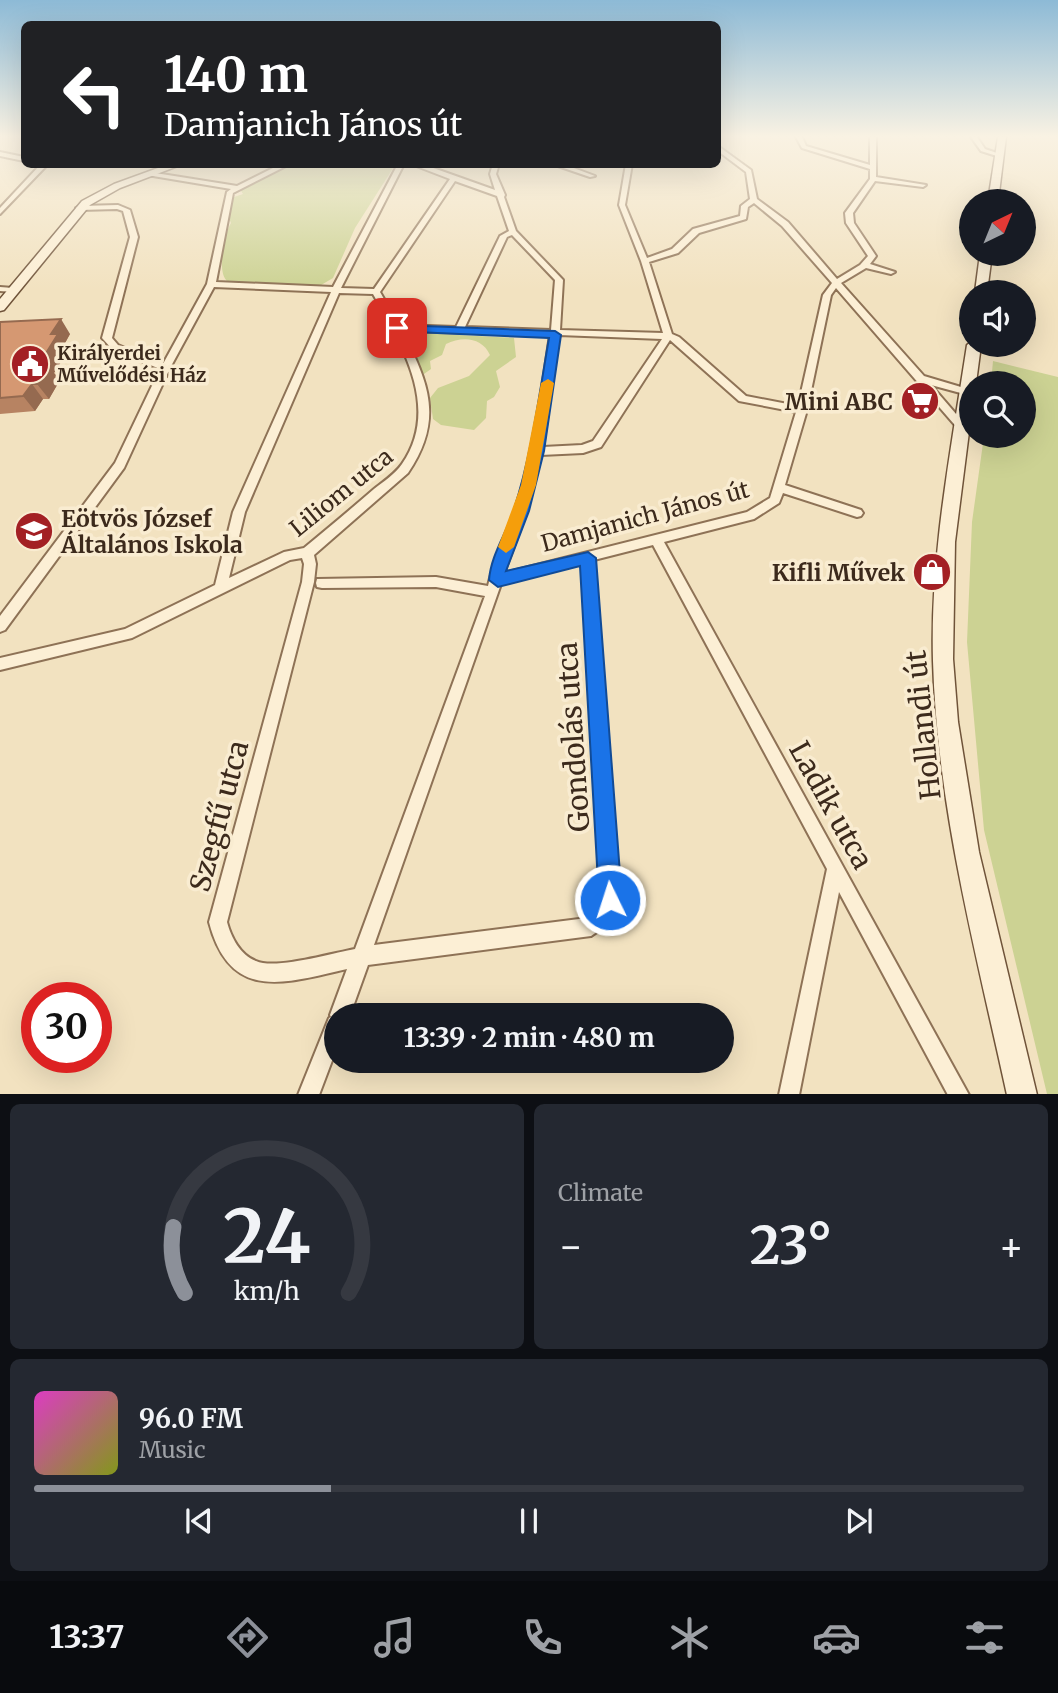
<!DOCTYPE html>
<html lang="en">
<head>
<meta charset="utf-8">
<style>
  :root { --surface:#171b24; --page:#242831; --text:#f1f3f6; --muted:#9ea1a6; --line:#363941; --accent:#8c9099 }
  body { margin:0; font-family:Merriweather,serif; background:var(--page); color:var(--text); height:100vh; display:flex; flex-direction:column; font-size:26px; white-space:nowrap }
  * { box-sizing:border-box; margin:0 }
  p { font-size:23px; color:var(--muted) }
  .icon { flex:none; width:38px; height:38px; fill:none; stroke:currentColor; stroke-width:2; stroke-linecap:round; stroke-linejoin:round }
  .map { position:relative; height:1094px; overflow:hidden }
  .sheet { display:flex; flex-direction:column; gap:10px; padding:10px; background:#0d0f14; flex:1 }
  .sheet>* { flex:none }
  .banner { position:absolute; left:21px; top:21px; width:700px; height:147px; border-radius:10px; box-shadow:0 7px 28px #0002; background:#202124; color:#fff; overflow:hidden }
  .needle { width:46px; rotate:43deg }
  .controls { position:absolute; left:959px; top:189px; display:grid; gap:14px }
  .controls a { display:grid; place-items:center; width:77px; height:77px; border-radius:50%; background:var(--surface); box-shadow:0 7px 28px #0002; font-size:35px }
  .speed { position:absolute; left:21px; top:982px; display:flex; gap:14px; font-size:35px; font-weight:700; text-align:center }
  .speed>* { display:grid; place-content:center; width:91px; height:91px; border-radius:50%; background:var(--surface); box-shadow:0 7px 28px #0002; line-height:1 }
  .speed .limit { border:10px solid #d22; background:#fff; color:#111 }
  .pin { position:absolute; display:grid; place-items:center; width:60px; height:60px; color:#fff; margin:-30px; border-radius:14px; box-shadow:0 4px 10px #0006 }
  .me { position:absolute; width:77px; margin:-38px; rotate:356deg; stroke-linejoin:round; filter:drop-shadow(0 0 5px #0008) }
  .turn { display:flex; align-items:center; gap:24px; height:147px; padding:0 28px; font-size:32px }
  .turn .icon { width:91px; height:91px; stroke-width:2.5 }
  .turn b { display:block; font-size:49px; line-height:60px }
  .big { font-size:52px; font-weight:700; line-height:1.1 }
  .sheet .widget { flex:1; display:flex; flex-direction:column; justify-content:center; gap:10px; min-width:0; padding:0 24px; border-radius:10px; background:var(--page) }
  .sheet .dial { align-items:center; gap:0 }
  .dial svg { height:182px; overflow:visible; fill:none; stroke:var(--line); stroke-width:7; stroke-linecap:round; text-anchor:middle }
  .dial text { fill:var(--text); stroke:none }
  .song { display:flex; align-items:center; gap:21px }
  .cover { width:84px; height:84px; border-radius:10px; background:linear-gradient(135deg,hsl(310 70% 55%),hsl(70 70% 35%)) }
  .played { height:7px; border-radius:4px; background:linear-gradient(90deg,var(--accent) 30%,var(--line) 30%) }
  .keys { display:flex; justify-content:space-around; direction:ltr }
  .heat { display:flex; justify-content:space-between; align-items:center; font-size:38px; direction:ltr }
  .sheet .tiles { flex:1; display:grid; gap:10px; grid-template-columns:1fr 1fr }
  .widget:last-child { grid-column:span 2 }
  .trip { position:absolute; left:324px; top:1003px; width:410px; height:70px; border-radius:35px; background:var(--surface); box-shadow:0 7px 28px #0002; font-weight:700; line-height:70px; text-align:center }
  .tabs { display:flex; height:112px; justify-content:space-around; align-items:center; background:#090b0e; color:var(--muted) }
  .tabs .icon { width:49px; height:49px }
  .tabs .current { color:var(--accent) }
  .tabs b { font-size:32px; color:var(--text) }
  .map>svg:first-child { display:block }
  .green { fill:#ccd293 }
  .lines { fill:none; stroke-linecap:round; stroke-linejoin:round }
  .street-casing { stroke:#8e7256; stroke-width:4 }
  .secondary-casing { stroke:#6f5339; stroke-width:3 }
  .street { fill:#fcefd5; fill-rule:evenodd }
  .secondary { fill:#fcefd5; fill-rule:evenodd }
  .wall { fill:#b78362 }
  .shaded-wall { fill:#956a50 }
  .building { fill:#d59872; stroke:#956a50; stroke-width:2 }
  .route { fill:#1a73e8; stroke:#114b97; stroke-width:2 }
  .slow { fill:#f59e0b }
  .labels { text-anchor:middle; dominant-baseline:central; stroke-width:7; stroke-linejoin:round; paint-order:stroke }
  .far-poi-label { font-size:19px; font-weight:bold; fill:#3c2a1c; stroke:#f9ecd1; text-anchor:start }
  .poi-label { font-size:23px; font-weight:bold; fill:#3c2a1c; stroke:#f9ecd1; text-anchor:end }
  .street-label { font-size:23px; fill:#3c2a1c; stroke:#f9ecd1 }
  .near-street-label { font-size:28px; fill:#3c2a1c; stroke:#f9ecd1 }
</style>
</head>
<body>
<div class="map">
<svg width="1058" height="1095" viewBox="0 0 1058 1095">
  <rect width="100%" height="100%" fill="#f2e2c0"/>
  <path class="green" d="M293,165H395L355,228L333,278L316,288L228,282C216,274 224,234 231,223L228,216L234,197L243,194L239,188Z
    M421,333L514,338L516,357L496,371L500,387L494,397L487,401L486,418L474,430L441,425L433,419L430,398L438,388L469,376L490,355C482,337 462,336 446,344L442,355L430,361L431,369L424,374L419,370L407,343L412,334Z
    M993,361L1058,377V1094H1047L984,830L967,642L972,522L984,436H1024V383H991Z"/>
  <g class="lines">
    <g class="street-casing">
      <path id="street" d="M796,137H802L806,146L870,165V137H876V177L926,185L923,187L875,181L853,213L854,223L876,256L870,264L895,272L891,274L866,268L841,283L924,376L971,390V394L968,395L931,385L969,429L964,433L960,431L836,288L831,295L807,410L785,485L861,510L863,513L861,516L857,517L783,493L779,503L754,519L664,542L969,1095H948L839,892L799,1095H779L827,869L653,545L594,560L619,900L611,922L591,936L368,965L350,1015H336V1050L319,1095H298L329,1018L331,1017L330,1015L347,969C285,983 230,1003 209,922L302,582L304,564L302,558L290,560L132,638L0,670V658L125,629L215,585L233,512L331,292L214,287L170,368L124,468L5,630L0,632V616L115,463L160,369L112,349L102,338L130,237L123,211L117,209L80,210L76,208L80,206L118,205L130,210L138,237L112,338L118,345L163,364L207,284L227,192L231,189L147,175L146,174L149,172L237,186L281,164H290L233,193L216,282L333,287L398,164H404L341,288L374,289L450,179L411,164H422L495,190L490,174L493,164H499L496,174L505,195L504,197L516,231L563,280L560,330L663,333L641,261L619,205L626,164H632L625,205L647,258L672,249L693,229L740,216L741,206L750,199L746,172L718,151V146L751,170L757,199L788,222L837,279L860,265L868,256L846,223L845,213L870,179V169L802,148ZM455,181L497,196L509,231L500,236L456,327L399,325L380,292ZM754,203L782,226L832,283L823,295L798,406L746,396L679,337L672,334L649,262L678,253L699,233L746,219L748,207ZM512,235L555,280L551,330L465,327L507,237ZM339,293L373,294C402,345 441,408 402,464C395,474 383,482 374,489C351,509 327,529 304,548L284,552L229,578L245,512ZM402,331L550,335C541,394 534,453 515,510C507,536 494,559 488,586L436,577L317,579L316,583L317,587L322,588L436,587L485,596L355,949C333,953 275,970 256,961C240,955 231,937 227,922L314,582L316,564L314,555L408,473C444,420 429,383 402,331ZM559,335L662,339L593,441L582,445L543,447ZM670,340L739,401L796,412L770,498L747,512L504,573L527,511L541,455L583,453L601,447ZM582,563L601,900L598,910L587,918L374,945L501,584Z
        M971,137H977L985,149L1003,155L1000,157L981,151Z
        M0,152L24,157V161L0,156Z
        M41,164H48L0,214V208Z
        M552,164H563L595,176L590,177Z
        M0,287L13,288L17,290L13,292L0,291Z"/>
    </g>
    <g class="secondary-casing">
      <path id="secondary" d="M998,137H1006L998,201H988Z
        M169,164H183L120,188L90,205L4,310L0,311V299L82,201L114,184Z
        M980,254H992L987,292H975Z
        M971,342V345H981L976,383H971V416L955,542L953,659L958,722L979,852L1037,1095H1007C976,952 937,807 933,661C930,555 951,450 967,345Z"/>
    </g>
    <use href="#street" class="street"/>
    <use href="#secondary" class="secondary"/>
  </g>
  <path class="wall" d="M0,322L70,334L65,343L69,349L54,373L60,380L49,399H43L35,411L0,414Z"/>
  <path class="shaded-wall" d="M61,319L70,334L65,343L69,349L54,373L60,380L49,399L37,384L38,366L51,334Z
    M32,384L43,399L35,411L23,396Z"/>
  <path class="building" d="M61,319L51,334H58L38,366L49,365L37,384H32L23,396L0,398V322Z"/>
  <linearGradient id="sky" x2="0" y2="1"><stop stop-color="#8dbad6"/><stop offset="0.47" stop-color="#f9f2e3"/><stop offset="1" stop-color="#f9f2e3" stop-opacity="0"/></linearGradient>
  <rect width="1058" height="290" fill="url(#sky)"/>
  <path class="route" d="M397,325L555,331L561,335L544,451L529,511L506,571L588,552L596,558L622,900L619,909L610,912L602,909L599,900L580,566L498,587L489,580C491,554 507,533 514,509C532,453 539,395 549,338L393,331L391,328Z"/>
  <path class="slow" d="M548,379L554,383L536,485L514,547L506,553L498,547L521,485L541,383Z"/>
  <defs>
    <g id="civic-disc" transform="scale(2.0125)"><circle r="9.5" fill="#a32024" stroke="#f9ecd1"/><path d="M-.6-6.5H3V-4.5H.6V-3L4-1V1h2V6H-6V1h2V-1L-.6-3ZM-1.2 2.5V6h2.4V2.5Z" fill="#fff"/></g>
    <g id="supermarket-disc" transform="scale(2.0125)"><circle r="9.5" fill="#a32024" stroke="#f9ecd1"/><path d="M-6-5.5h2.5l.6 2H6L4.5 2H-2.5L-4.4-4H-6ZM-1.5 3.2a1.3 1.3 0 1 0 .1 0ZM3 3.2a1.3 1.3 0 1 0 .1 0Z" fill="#fff"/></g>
    <g id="school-disc" transform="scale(2.0125)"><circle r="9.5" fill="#a32024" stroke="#f9ecd1"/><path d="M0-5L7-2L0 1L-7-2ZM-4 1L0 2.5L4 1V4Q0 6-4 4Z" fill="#fff"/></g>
    <g id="shop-disc" transform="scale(2.0125)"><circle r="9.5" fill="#a32024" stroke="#f9ecd1"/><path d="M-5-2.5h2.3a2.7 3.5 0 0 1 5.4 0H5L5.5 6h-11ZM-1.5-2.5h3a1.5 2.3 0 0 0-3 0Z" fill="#fff"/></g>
  </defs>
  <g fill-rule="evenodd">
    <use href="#civic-disc" x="30" y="364"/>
    <use href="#supermarket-disc" x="920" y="401"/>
    <use href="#school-disc" x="34" y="531"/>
    <use href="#shop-disc" x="932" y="572"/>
  </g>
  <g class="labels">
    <g class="far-poi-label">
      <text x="57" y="353">Királyerdei<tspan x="57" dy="22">Művelődési Ház</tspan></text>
    </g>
    <g class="poi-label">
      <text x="893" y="401">Mini ABC</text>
      <text x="61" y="518" text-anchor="start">Eötvös József<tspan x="61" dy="26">Általános Iskola</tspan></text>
      <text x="905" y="572">Kifli Művek</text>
    </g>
    <g class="street-label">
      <text transform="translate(341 492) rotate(-39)">Liliom utca</text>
      <text transform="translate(645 516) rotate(-15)">Damjanich János út</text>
    </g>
    <g class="near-street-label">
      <text transform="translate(923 725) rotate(-96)">Hollandi út</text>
      <text transform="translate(573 737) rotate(-94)">Gondolás utca</text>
      <text transform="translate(831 805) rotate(61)">Ladik utca</text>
      <text transform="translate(219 816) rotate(-75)">Szegfű utca</text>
    </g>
  </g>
</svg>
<div class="controls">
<a><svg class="needle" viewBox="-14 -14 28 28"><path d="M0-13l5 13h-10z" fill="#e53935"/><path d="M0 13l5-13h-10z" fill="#9ea1a6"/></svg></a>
<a><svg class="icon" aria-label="sound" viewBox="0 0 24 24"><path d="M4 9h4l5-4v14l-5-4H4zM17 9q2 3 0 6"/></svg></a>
<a><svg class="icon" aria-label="search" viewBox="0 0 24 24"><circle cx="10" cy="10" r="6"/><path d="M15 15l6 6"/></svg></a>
</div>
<div class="speed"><div class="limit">30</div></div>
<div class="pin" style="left:397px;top:328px;background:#d93025"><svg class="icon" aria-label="arrive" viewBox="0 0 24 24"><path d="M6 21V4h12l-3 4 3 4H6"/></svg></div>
<svg class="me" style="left:610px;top:900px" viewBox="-20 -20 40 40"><circle r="17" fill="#1a73e8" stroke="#fff" stroke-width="3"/><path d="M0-11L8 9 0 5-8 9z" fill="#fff"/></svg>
<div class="trip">13:39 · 2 min · 480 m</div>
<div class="banner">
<div class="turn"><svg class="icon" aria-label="left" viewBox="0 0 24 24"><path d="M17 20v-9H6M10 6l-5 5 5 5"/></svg><div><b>140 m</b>Damjanich János út</div></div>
</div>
</div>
<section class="sheet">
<div class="tiles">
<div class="widget dial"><svg viewBox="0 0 100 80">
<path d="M14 69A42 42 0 1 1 86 69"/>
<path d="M14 69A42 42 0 0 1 9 40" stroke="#8c9099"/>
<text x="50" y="56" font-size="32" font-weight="700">24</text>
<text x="50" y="72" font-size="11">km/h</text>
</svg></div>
<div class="widget"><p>Climate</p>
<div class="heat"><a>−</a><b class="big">23°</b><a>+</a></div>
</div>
<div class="widget">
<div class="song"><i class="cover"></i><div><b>96.0 FM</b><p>Music</p></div></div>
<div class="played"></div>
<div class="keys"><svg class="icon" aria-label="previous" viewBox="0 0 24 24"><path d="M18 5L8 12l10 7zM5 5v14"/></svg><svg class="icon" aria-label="pause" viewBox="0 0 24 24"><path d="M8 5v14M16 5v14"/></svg><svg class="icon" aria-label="next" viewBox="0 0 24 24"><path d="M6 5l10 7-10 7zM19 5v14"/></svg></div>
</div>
</div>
</section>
<nav class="tabs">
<b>13:37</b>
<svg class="icon current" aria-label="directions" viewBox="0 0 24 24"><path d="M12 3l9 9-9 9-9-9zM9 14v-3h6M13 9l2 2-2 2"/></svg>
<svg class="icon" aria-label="music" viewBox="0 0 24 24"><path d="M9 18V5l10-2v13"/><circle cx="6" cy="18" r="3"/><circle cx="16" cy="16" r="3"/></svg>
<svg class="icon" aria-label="phone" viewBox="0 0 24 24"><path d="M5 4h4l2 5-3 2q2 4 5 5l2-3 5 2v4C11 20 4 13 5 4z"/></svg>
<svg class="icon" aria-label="climate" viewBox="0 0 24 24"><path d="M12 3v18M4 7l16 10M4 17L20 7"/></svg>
<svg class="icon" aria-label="car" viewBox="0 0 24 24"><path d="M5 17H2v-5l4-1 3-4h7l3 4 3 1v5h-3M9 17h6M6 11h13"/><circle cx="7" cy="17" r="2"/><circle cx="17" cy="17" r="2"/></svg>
<svg class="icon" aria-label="filters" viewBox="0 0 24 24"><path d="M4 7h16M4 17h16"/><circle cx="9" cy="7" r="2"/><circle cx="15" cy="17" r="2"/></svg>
</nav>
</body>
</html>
